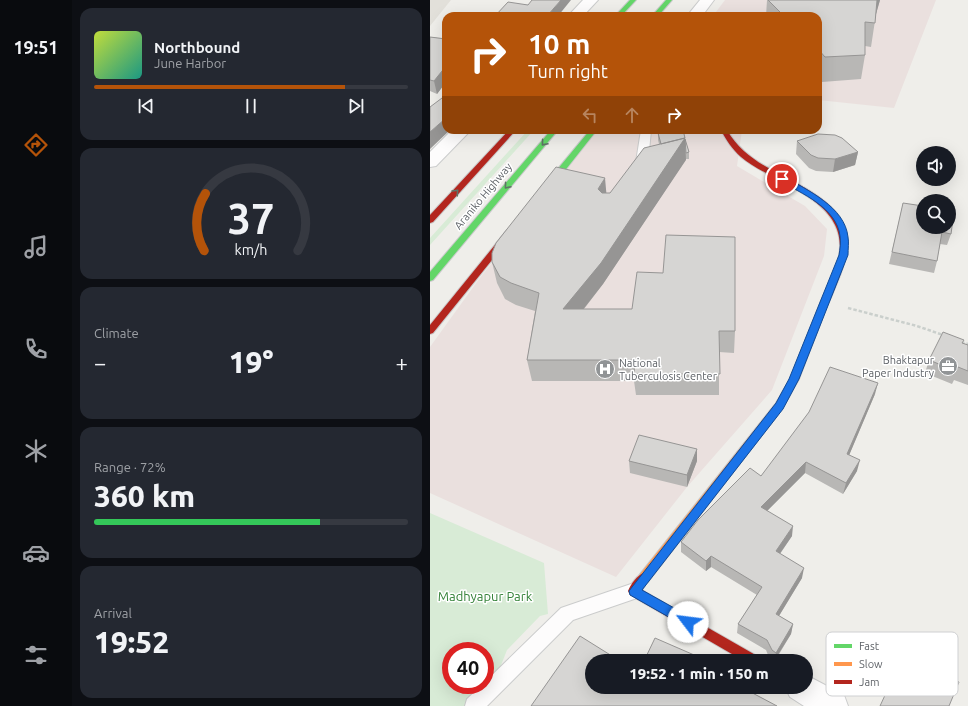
<!DOCTYPE html>
<html lang="en">
<head>
<meta charset="utf-8">
<style>
  :root { --surface:#171b24; --page:#242831; --text:#f1f3f6; --muted:#9ea1a6; --line:#363941; --accent:#b45309 }
  body { margin:0; font-family:Ubuntu,sans-serif; background:var(--page); color:var(--text); height:100vh; display:flex; flex-direction:column; font-size:15px; white-space:nowrap }
  * { box-sizing:border-box; margin:0 }
  p { font-size:13px; color:var(--muted) }
  .icon { flex:none; width:22px; height:22px; fill:none; stroke:currentColor; stroke-width:2; stroke-linecap:round; stroke-linejoin:round }
  .map { position:relative; flex:1; overflow:hidden }
  .panel { display:flex; flex-direction:column; gap:8px; padding:8px; background:#0d0f14; width:358px }
  .panel>* { flex:none }
  .banner { position:absolute; left:12px; top:12px; width:380px; height:122px; border-radius:12px; box-shadow:0 4px 16px #0002; background:#b45309; color:#fff; overflow:hidden }
  .buttons { position:absolute; left:486px; top:146px; display:grid; gap:8px }
  .buttons a { display:grid; place-items:center; width:40px; height:40px; border-radius:50%; background:var(--surface); box-shadow:0 4px 16px #0002; font-size:20px }
  .speed { position:absolute; left:12px; top:642px; display:flex; gap:8px; font-size:20px; font-weight:700; text-align:center }
  .speed>* { display:grid; place-content:center; width:52px; height:52px; border-radius:50%; background:var(--surface); box-shadow:0 4px 16px #0002; line-height:1 }
  .speed .limit { border:6px solid #d22; background:#fff; color:#111 }
  .pin { position:absolute; display:grid; place-items:center; width:34px; height:34px; color:#fff; margin:-17px; border:2px solid #fff; border-radius:50%; box-shadow:0 1px 4px #0007 }
  .me { position:absolute; width:44px; margin:-22px; rotate:300deg; stroke-linejoin:round; filter:drop-shadow(0 0 3px #0008) }
  .turn { display:flex; align-items:center; gap:14px; height:84px; padding:0 20px; font-size:18px }
  .turn .icon { width:52px; height:52px; stroke-width:2.5 }
  .turn b { display:block; font-size:28px; line-height:34px }
  .lanes { display:flex; align-items:center; height:38px; padding:0 20px; background:#0003; justify-content:center; gap:20px; direction:ltr }
  .lanes .off { opacity:.35 }
  .big { font-size:30px; font-weight:800; line-height:1.1 }
  .panel .card { flex:1; display:flex; flex-direction:column; justify-content:center; gap:6px; min-width:0; padding:0 14px; border-radius:12px; background:var(--page) }
  .panel .dial { align-items:center; gap:0 }
  .dial svg { height:104px; overflow:visible; fill:none; stroke:var(--line); stroke-width:7; stroke-linecap:round; text-anchor:middle }
  .dial text { fill:var(--text); stroke:none }
  .song { display:flex; align-items:center; gap:12px }
  .cover { width:48px; height:48px; border-radius:6px; background:linear-gradient(135deg,hsl(70 70% 55%),hsl(170 70% 35%)) }
  .played { height:4px; border-radius:2px; background:linear-gradient(90deg,var(--accent) 80%,var(--line) 80%) }
  .keys { display:flex; justify-content:space-around; direction:ltr }
  .heat { display:flex; justify-content:space-between; align-items:center; font-size:22px; direction:ltr }
  .charge { height:6px; border-radius:3px; background:linear-gradient(90deg,#34c759 72%,var(--line) 0) }
  .trip { position:absolute; left:155px; top:654px; width:228px; height:40px; border-radius:20px; background:var(--surface); box-shadow:0 4px 16px #0002; font-weight:800; line-height:40px; text-align:center }
  main { display:flex; flex:1; min-height:0 }
  .tab-bar { display:flex; flex-direction:column; width:72px; justify-content:space-around; align-items:center; background:#090b0e; color:var(--muted) }
  .tab-bar .icon { width:28px; height:28px }
  .tab-bar .active { color:var(--accent) }
  .tab-bar b { font-size:18px; color:var(--text) }
  .map>svg:first-child { display:block }
  .education { fill:#e2e0da }
  .medical { fill:#eae0de }
  .green { fill:#d8ebd6; fill-rule:evenodd }
  .lines { fill:none; stroke-linecap:round; stroke-linejoin:round }
  .lane-casing { stroke:#cbcccc; stroke-width:2 }
  .street-casing { stroke:#cbcccc; stroke-width:2 }
  .fast-casing { stroke:#cacacb; stroke-width:2 }
  .slow-casing { stroke:#cacacb; stroke-width:2 }
  .jam-casing { stroke:#cacacb; stroke-width:2 }
  .path { stroke:#cacfcc; stroke-width:2.5; stroke-dasharray:3.5 2; stroke-linecap:butt }
  .lane { fill:#fdfcfc; fill-rule:evenodd }
  .street { fill:#fdfcfc; fill-rule:evenodd }
  .fast { fill:#63d668; fill-rule:evenodd }
  .slow { fill:#ff974d; fill-rule:evenodd }
  .jam { fill:#b3261e; fill-rule:evenodd }
  .wall { fill:#b8b7b5 }
  .shaded-wall { fill:#969594 }
  .building { fill:#d6d5d3; stroke:#969594 }
  .oneway { stroke:#607468 }
  .route { fill:#1a73e8; stroke:#114b97 }
  .labels { text-anchor:middle; dominant-baseline:central; stroke-width:3; stroke-linejoin:round; paint-order:stroke }
  .street-label { font-size:11px; fill:#5f6368; stroke:#fff }
  .poi-label { font-size:11px; fill:#5f6368; stroke:#fff; text-anchor:end }
  .near-park-label { font-size:13px; fill:#348238; stroke:#fff }
  .key { fill:#fff; stroke:#cfd0d2; stroke-width:1 }
  .key-label { font-size:11px; fill:#5f6368 }
</style>
</head>
<body>
<main>
<nav class="tab-bar">
<b>19:51</b>
<svg class="icon active" aria-label="directions" viewBox="0 0 24 24"><path d="M12 3l9 9-9 9-9-9zM9 14v-3h6M13 9l2 2-2 2"/></svg>
<svg class="icon" aria-label="music" viewBox="0 0 24 24"><path d="M9 18V5l10-2v13"/><circle cx="6" cy="18" r="3"/><circle cx="16" cy="16" r="3"/></svg>
<svg class="icon" aria-label="phone" viewBox="0 0 24 24"><path d="M5 4h4l2 5-3 2q2 4 5 5l2-3 5 2v4C11 20 4 13 5 4z"/></svg>
<svg class="icon" aria-label="climate" viewBox="0 0 24 24"><path d="M12 3v18M4 7l16 10M4 17L20 7"/></svg>
<svg class="icon" aria-label="car" viewBox="0 0 24 24"><path d="M5 17H2v-5l4-1 3-4h7l3 4 3 1v5h-3M9 17h6M6 11h13"/><circle cx="7" cy="17" r="2"/><circle cx="17" cy="17" r="2"/></svg>
<svg class="icon" aria-label="filters" viewBox="0 0 24 24"><path d="M4 7h16M4 17h16"/><circle cx="9" cy="7" r="2"/><circle cx="15" cy="17" r="2"/></svg>
</nav>
<section class="panel">
<div class="card">
<div class="song"><i class="cover"></i><div><b>Northbound</b><p>June Harbor</p></div></div>
<div class="played"></div>
<div class="keys"><svg class="icon" aria-label="previous" viewBox="0 0 24 24"><path d="M18 5L8 12l10 7zM5 5v14"/></svg><svg class="icon" aria-label="pause" viewBox="0 0 24 24"><path d="M8 5v14M16 5v14"/></svg><svg class="icon" aria-label="next" viewBox="0 0 24 24"><path d="M6 5l10 7-10 7zM19 5v14"/></svg></div>
</div>
<div class="card dial"><svg viewBox="0 0 100 80">
<path d="M14 69A42 42 0 1 1 86 69"/>
<path d="M14 69A42 42 0 0 1 15 25" stroke="#b45309"/>
<text x="50" y="56" font-size="32" font-weight="700">37</text>
<text x="50" y="72" font-size="11">km/h</text>
</svg></div>
<div class="card"><p>Climate</p>
<div class="heat"><a>−</a><b class="big">19°</b><a>+</a></div>
</div>
<div class="card"><p>Range · 72%</p><b class="big">360 km</b><div class="charge"></div></div>
<div class="card"><p>Arrival</p><b class="big">19:52</b></div>
</section>
<div class="map">
<svg width="538" height="706" viewBox="0 0 538 706">
  <rect width="100%" height="100%" fill="#efeeea"/>
  <path class="education" d="M0,0H21L0,26Z"/>
  <path class="medical" d="M295,0H506L464,108L388,100V16H283Z
    M168,130H312L307,166L375,206L397,229L394,256L342,390L257,487L186,577L0,493V347L49,279Z"/>
  <path class="green" d="M98,130H104L0,245V238Z
    M0,513L114,563L118,614L110,616L77,650L55,706H0ZM21,651H55V685H21Z"/>
  <g class="lines">
    <g class="lane-casing">
      <path id="lane" d="M211,130H221L218,162L213,168H205L203,166L206,162Z
        M204,583L210,585L213,591L210,597L143,620L57,706H35L37,699L52,685H55V682L131,608Z"/>
    </g>
    <g class="street-casing">
      <path id="street" d="M153,0H168L153,16H138Z
        M270,0H284L272,16H257Z
        M22,130H41L6,166L0,167V152Z
        M376,675L414,695L418,706H374L360,697L355,687H376Z"/>
    </g>
    <g class="fast-casing">
      <path id="fast" d="M200,0H206L191,16H185Z
        M236,0H242L228,16H222Z
        M121,130H128L3,280L0,281V272Z
        M160,130H167L118,192H112V188Z"/>
    </g>
    <g class="slow-casing">
      <path id="slow" d="M393,303L397,306L369,379L352,409L218,582L214,583L210,582L208,578L210,574L346,403L360,379L389,306Z"/>
    </g>
    <g class="jam-casing">
      <path id="jam" d="M79,130H86L3,222L0,223V215Z
        M291,130H297C311,154 332,165 355,177C406,204 433,223 407,283C404,291 400,300 396,308L393,309L389,306C396,288 410,267 410,246C410,197 342,183 311,157C302,149 296,140 291,130Z
        M80,229L84,232L83,234L3,333L0,334V325L77,230Z
        M214,573L218,574L220,578L212,590L329,657L331,661H314L200,595L198,591C201,584 207,575 214,573Z"/>
    </g>
    <path class="path" d="M418,308L487,326L513,335
      M531,342L538,344"/>
    <use href="#lane" class="lane"/>
    <use href="#street" class="street"/>
    <use href="#fast" class="fast"/>
    <use href="#slow" class="slow"/>
    <use href="#jam" class="jam"/>
  </g>
  <path class="wall" d="M337,0H450L446,14L441,47L435,46V55L431,79L392,82L388,77V16H336Z
    M0,37L16,39V82L7,94L0,91Z
    M228,133L255,139L259,152V159H256L173,284L154,309L305,331L304,353L289,352V395H206L204,381H102L97,360L105,311L86,305L75,299L67,283L62,262L177,193H180L229,144L228,140Z
    M367,141L428,152L425,165L403,172L386,171L379,168L366,154Z
    M473,203L521,234L517,245L510,244L507,261L504,273L459,264Z
    M533,343L538,345V385L524,380L522,384L495,373L499,360Z
    M445,394L419,455L427,471L413,494L375,473L337,511L362,536L350,554L372,578L349,616L363,624L361,634L345,661H342L340,660L336,650L307,633L308,624L327,595L281,567L276,571L251,552V542L331,476Z
    M267,449V461L257,487L200,473L199,461Z"/>
  <path class="shaded-wall" d="M131,0H141L128,16H117Z
    M447,0H450L444,21Z
    M16,66V82L7,94L4,81Z
    M16,118V130H20L0,149V132Z
    M255,138L256,160L173,284L137,330L133,309Z
    M428,152L425,165L403,172L405,159Z
    M175,178L177,200L168,189Z
    M448,383L445,394L415,465L417,454Z
    M267,449V461L257,487V475Z
    M430,460L427,471L413,494L416,483Z
    M376,462L375,473L330,518L331,507Z
    M363,526L362,536L344,562L346,551Z
    M281,556V567L276,571V561Z
    M374,568L372,578L344,624L346,614Z
    M363,624L361,634L344,661L346,653Z"/>
  <path class="building" d="M102,0H131L117,16H65L78,2L98,5Z
    M338,0H447L445,23L435,22V55L395,57L388,49V16H354Z
    M0,37L16,39V66L4,81L0,80Z
    M16,95V118L0,132V107Z
    M253,130L255,138L231,144L228,133Z
    M388,134L405,135L412,138L428,152L405,159L388,158L381,155L367,141Z
    M255,138L171,263L133,309H202L207,272L233,273L236,235L305,237V331H289L290,374H204L205,360H97L109,293L81,283L70,277L62,262V253L66,243L126,167L175,178L168,189L172,193H180L214,148Z
    M255,139L259,152L256,153Z
    M473,203L493,206V227H519V211L524,212L521,234L512,232L507,261L462,252Z
    M513,332L534,340L532,343L538,345V371L528,367L526,371L499,360Z
    M400,367L448,383L417,454L430,460L416,483L376,462L331,507L363,526L346,551L374,568L346,614L363,624L346,653L342,650L337,640L308,624L332,587L281,556L276,561L251,542L268,520L320,468L331,476L379,412Z
    M209,435L267,449L257,475L199,461Z
    M150,636L190,661H162V687H314L313,688L347,706H101Z
    M225,638L278,661H214Z
    M475,652L529,682L519,706H450Z"/>
  <defs><path id="oneway-chevron" d="M-2-3.5L2.5 0L-2 3.5" fill="none" stroke-width="1.6" stroke-linecap="round" stroke-linejoin="round"/></defs>
  <g class="oneway">
    <use href="#oneway-chevron" transform="translate(114 143) rotate(131)"/>
    <use href="#oneway-chevron" transform="translate(77 186) rotate(130)"/>
    <use href="#oneway-chevron" transform="translate(26 192) rotate(-47)"/>
  </g>
  <path class="route" d="M350,177H355C377,190 415,207 418,237C419,242 418,249 418,255L369,379L353,409L212,590L262,618L264,622L262,626L258,628L200,595L199,591L346,403L359,379L409,255C410,249 411,242 410,236C407,208 371,193 350,181Z"/>
  <defs>
    <g id="office-disc" transform="scale(1)"><circle r="9.5" fill="#919496" stroke="#fff"/><path d="M-6-3h4V-5.5h4V-3h4V5H-6ZM-1-4.5V-3h2v-1.5ZM-6 0V1H6V0Z" fill="#fff"/></g>
    <g id="hospital-disc" transform="scale(1)"><circle r="9.5" fill="#919496" stroke="#fff"/><path d="M-5-5h3v3.5h4V-5h3V5h-3V1.5h-4V5h-3Z" fill="#fff"/></g>
  </defs>
  <g fill-rule="evenodd">
    <use href="#office-disc" x="518" y="366"/>
    <use href="#hospital-disc" x="175" y="369"/>
  </g>
  <g class="labels">
    <g class="street-label">
      <text transform="translate(53 196) rotate(-50)">Araniko Highway</text>
    </g>
    <g class="poi-label">
      <text x="504" y="360">Bhaktapur<tspan x="504" dy="13">Paper Industry</tspan></text>
      <text x="189" y="363" text-anchor="start">National<tspan x="189" dy="13">Tuberculosis Center</tspan></text>
    </g>
    <g class="near-park-label">
      <text x="55" y="596">Madhyapur Park</text>
    </g>
  </g>
  <rect x="396" y="632" width="132" height="64" rx="6" class="key"/>
  <rect x="404" y="644" width="18" height="4" fill="#63d668"/>
  <rect x="404" y="662" width="18" height="4" fill="#ff974d"/>
  <rect x="404" y="680" width="18" height="4" fill="#b3261e"/>
  <g class="key-label">
    <text x="429" y="650">Fast</text>
    <text x="429" y="668">Slow</text>
    <text x="429" y="686">Jam</text>
  </g>
</svg>
<div class="buttons">
<a><svg class="icon" aria-label="sound" viewBox="0 0 24 24"><path d="M4 9h4l5-4v14l-5-4H4zM17 9q2 3 0 6"/></svg></a>
<a><svg class="icon" aria-label="search" viewBox="0 0 24 24"><circle cx="10" cy="10" r="6"/><path d="M15 15l6 6"/></svg></a>
</div>
<div class="speed"><div class="limit">40</div></div>
<div class="pin" style="left:352px;top:179px;background:#d93025"><svg class="icon" aria-label="arrive" viewBox="0 0 24 24"><path d="M6 21V4h12l-3 4 3 4H6"/></svg></div>
<svg class="me" style="left:258px;top:622px" viewBox="-20 -20 40 40"><circle r="19" fill="#fff"/><path d="M0-13L10 11 0 6-10 11z" fill="#1a73e8"/></svg>
<div class="trip">19:52 · 1 min · 150 m</div>
<div class="banner">
<div class="turn"><svg class="icon" aria-label="right" viewBox="0 0 24 24"><path d="M7 20v-9h11M14 6l5 5-5 5"/></svg><div><b>10 m</b>Turn right</div></div>
<div class="lanes"><svg class="icon off" aria-label="left" viewBox="0 0 24 24"><path d="M17 20v-9H6M10 6l-5 5 5 5"/></svg><svg class="icon off" aria-label="ahead" viewBox="0 0 24 24"><path d="M12 20V5M6 11l6-6 6 6"/></svg><svg class="icon" aria-label="right" viewBox="0 0 24 24"><path d="M7 20v-9h11M14 6l5 5-5 5"/></svg></div>
</div>
</div>
</main>
</body>
</html>
